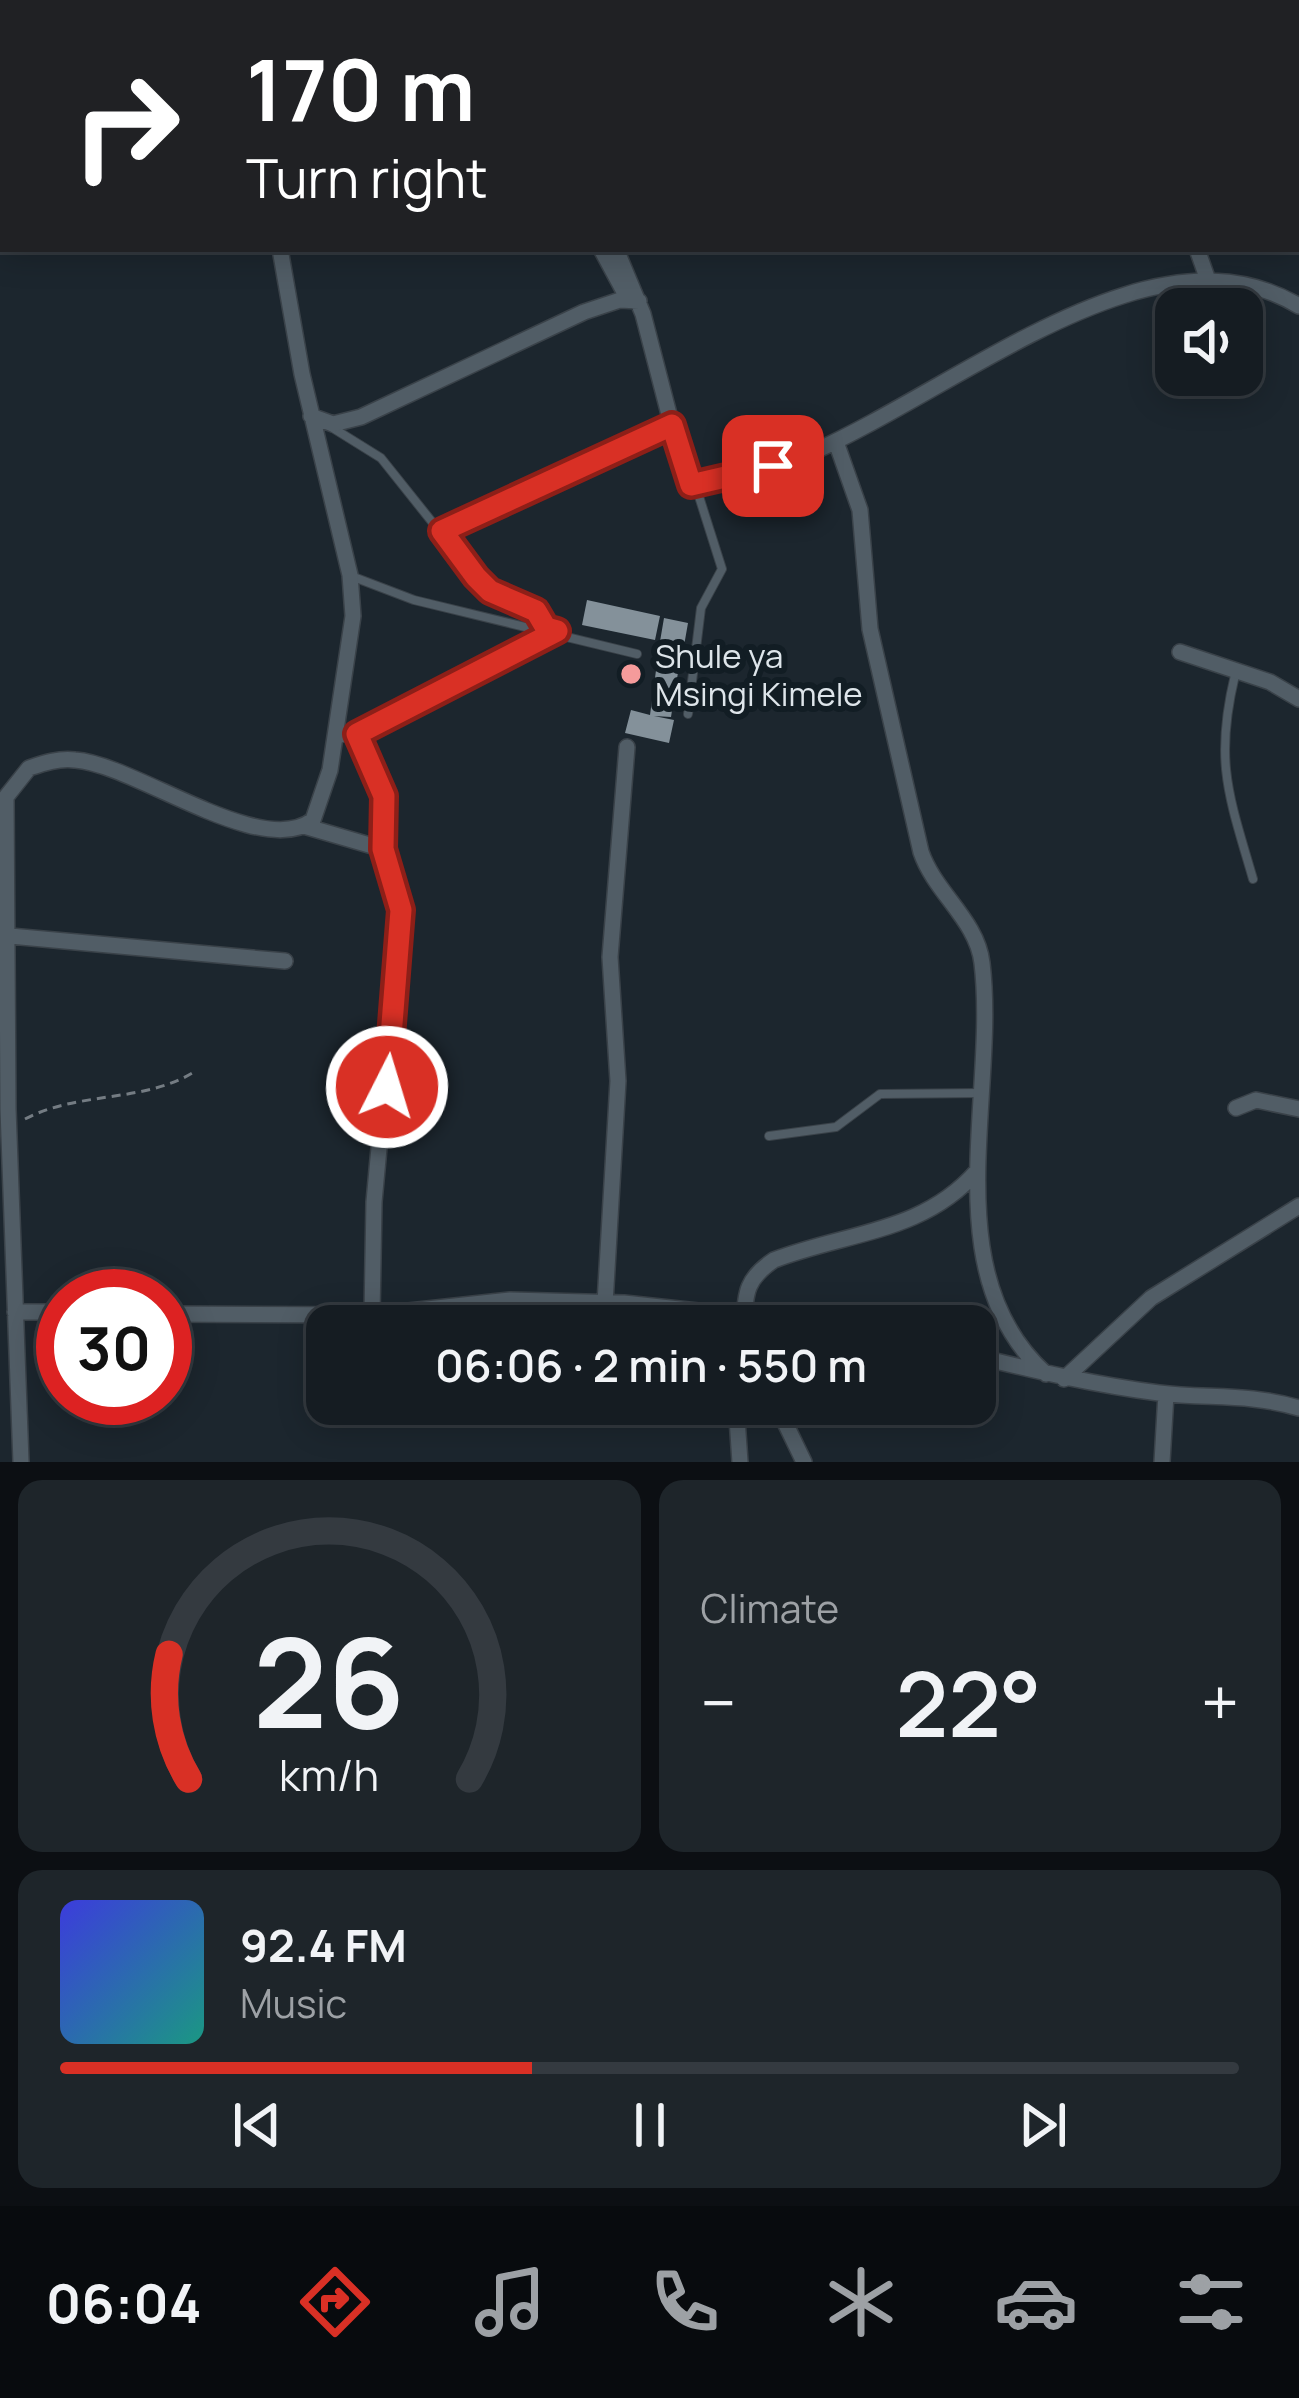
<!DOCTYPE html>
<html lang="en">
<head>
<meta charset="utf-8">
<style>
  :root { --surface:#151c22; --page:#1e252a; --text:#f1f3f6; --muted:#9da1a5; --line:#343a40; --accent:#d93025 }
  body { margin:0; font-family:Manrope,sans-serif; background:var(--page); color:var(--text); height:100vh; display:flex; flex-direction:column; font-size:45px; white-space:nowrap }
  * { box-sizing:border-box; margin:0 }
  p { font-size:39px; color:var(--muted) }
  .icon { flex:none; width:66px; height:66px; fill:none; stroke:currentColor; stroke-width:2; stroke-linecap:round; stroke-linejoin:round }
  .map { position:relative; height:1462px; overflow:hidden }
  .panel { display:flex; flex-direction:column; gap:18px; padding:18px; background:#0c0f13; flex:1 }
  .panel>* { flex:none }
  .hud { position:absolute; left:0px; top:0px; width:1299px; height:252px; box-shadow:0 6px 30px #0003,0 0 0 3px var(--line); background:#202124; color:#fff; overflow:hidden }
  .fabs { position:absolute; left:1155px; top:288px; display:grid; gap:24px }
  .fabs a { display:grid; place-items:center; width:108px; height:108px; border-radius:24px; background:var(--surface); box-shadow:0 6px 30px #0003,0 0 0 3px var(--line); font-size:60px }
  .speed { position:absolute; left:36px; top:1269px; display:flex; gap:24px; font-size:60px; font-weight:700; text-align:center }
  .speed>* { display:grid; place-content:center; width:156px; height:156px; border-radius:50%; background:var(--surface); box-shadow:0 6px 30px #0003,0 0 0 3px var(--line); line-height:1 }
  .speed .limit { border:18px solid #d22; background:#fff; color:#111 }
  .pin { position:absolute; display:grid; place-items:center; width:102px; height:102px; color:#fff; margin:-51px; border-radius:24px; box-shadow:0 6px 18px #0006 }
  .me { position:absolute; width:132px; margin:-66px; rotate:5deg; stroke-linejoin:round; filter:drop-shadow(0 0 9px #0008) }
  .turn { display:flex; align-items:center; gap:42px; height:252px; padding:0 48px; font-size:54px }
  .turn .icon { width:156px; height:156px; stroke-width:2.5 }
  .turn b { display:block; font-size:84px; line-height:102px }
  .big { font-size:90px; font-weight:600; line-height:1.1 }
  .panel .tile { flex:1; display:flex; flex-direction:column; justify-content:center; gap:18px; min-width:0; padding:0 42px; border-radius:24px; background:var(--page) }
  .panel .dial { align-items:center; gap:0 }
  .dial svg { height:312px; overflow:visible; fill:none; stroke:var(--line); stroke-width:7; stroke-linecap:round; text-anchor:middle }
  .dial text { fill:var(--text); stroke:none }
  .song { display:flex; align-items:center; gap:36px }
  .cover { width:144px; height:144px; border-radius:18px; background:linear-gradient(135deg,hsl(240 70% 55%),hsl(170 70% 35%)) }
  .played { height:12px; border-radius:6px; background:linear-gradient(90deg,var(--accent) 40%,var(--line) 40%) }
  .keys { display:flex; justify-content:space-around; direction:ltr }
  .heat { display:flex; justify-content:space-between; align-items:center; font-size:66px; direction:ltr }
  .panel .tiles { flex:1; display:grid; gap:18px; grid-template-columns:1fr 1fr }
  .tile:last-child { grid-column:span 2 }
  .trip { position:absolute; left:306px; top:1305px; width:690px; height:120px; border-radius:24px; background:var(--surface); box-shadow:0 6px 30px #0003,0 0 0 3px var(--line); font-weight:600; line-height:120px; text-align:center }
  .tabs { display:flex; height:192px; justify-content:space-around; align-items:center; background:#080b0e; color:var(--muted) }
  .tabs .icon { width:84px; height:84px }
  .tabs .selected { color:var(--accent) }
  .tabs b { font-size:54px; color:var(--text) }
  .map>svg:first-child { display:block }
  .building { fill:#84919a }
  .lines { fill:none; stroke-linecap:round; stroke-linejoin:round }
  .service-casing { stroke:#3a4249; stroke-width:10 }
  .minor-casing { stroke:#3a4249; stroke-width:18 }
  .path { stroke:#747c83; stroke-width:3; stroke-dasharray:9 6; stroke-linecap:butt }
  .service { stroke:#515d66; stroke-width:8 }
  .minor { stroke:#515d66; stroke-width:15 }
  .route-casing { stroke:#8d1f18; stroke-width:30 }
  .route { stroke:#d93025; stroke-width:21 }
  .poi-dot { fill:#f59b9b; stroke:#121d24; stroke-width:4.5 }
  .labels { text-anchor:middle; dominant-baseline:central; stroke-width:12; stroke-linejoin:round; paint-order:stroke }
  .poi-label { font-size:33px; fill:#dee5ea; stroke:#121d24; text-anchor:start }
</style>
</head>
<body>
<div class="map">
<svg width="1299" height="1462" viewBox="0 0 1299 1462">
  <rect width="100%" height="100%" fill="#1c262e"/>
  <path class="building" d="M587,600L660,616L655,640L582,625Z
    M664,618L688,623L681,663L657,659Z
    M657,663L679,666L671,717L654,716L674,720L669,743L625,733L631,710L650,715Z"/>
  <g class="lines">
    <g class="service-casing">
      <path id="service" d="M305,3L309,0
        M328,425L381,458L476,577C498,597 533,600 546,628
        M443,531L671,426
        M351,576L414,600L637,654
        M1235,675C1214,762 1229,796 1253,879
        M688,714L701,608L722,569L696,487
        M357,734L384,796L383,848
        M332,741L373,730L555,632
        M769,1136L836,1127L880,1094L983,1093"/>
    </g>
    <g class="minor-casing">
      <path id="minor" d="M119,0L123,3
        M229,0V3
        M507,0L508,3
        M527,0L528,3
        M1022,0V3
        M1103,0L1104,3
        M601,249L628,299
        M616,249L643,314L685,476L695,486C878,476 1119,198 1299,306
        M1197,249L1209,283
        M311,416L333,424L361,417L584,312L620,300L639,301
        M836,442L860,510L870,629L921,852C935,893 977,920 982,963C998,1095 933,1273 1046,1374
        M1180,652L1270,682L1299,699
        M304,826L383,849L401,910L374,1202L372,1315
        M10,936L285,961
        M1236,1108L1256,1100L1299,1109
        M605,1303L618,1081L610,957L627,747
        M15,1312H63
        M165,1314L372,1315L510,1300L624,1303L744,1316
        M744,1323C745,1292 747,1278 774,1260C847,1232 923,1233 977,1171
        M975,1356C1036,1371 1096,1385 1159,1393C1209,1399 1248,1393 1299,1408
        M1064,1379L1151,1298L1299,1206
        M736,1404L740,1462
        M776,1404L804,1462
        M21,1462L8,1109L6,797L29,768C44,763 59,758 75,760C135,764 261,860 313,820L330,770L353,616L350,575L302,374L280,249
        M1162,1462L1166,1394"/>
    </g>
    <path class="path" d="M92,3L101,0
      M0,29L3,28
      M25,1119C78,1091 144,1103 194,1072"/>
    <use href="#service" class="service"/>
    <use href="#minor" class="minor"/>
  </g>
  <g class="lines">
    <g class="route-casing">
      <path id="route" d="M387,1087L401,910L383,849L384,796L357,734L557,631L546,628L536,611L490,591L476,577L442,531L672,425L691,485L773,466"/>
    </g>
    <use href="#route" class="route"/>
  </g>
  <circle class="poi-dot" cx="631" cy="674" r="12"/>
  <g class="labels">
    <g class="poi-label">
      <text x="655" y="655">Shule ya<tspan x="655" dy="38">Msingi Kimele</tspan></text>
    </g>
  </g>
</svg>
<div class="fabs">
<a><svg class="icon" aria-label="sound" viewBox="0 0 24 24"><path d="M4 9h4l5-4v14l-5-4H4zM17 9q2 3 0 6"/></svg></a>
</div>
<div class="speed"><div class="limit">30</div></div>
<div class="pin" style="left:773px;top:466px;background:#d93025"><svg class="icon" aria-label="arrive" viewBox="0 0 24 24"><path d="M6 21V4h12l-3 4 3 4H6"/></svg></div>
<svg class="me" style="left:387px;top:1087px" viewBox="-20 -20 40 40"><circle r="17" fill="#d93025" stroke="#fff" stroke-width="3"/><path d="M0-11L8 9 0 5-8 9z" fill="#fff"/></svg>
<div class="trip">06:06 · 2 min · 550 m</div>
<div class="hud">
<div class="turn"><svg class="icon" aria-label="right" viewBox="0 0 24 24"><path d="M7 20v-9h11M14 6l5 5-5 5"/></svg><div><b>170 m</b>Turn right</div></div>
</div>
</div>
<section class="panel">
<div class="tiles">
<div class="tile dial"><svg viewBox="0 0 100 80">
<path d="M14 69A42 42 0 1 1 86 69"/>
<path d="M14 69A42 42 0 0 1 9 37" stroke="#d93025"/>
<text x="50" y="56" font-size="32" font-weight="700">26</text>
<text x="50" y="72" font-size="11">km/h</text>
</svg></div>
<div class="tile"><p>Climate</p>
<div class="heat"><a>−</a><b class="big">22°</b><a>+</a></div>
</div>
<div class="tile">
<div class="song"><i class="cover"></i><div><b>92.4 FM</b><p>Music</p></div></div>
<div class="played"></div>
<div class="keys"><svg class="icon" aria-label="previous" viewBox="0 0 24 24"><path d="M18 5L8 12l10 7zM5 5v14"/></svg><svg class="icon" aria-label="pause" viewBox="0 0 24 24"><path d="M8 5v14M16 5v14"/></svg><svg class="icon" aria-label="next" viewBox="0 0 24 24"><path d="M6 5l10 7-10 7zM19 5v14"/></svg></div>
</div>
</div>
</section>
<nav class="tabs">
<b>06:04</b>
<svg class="icon selected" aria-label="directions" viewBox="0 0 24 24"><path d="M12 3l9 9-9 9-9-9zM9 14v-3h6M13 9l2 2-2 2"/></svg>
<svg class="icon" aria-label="music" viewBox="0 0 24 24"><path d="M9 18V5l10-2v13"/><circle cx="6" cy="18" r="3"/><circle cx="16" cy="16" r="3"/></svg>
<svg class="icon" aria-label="phone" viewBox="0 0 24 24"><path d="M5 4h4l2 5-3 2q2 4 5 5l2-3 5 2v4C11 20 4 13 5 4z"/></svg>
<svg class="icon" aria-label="climate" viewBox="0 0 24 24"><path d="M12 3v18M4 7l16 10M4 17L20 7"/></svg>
<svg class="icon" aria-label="car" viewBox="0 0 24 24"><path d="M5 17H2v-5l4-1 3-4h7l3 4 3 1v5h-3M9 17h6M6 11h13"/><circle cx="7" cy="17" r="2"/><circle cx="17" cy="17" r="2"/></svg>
<svg class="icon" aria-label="filters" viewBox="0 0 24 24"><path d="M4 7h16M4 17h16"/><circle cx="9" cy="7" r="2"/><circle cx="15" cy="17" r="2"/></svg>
</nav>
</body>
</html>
